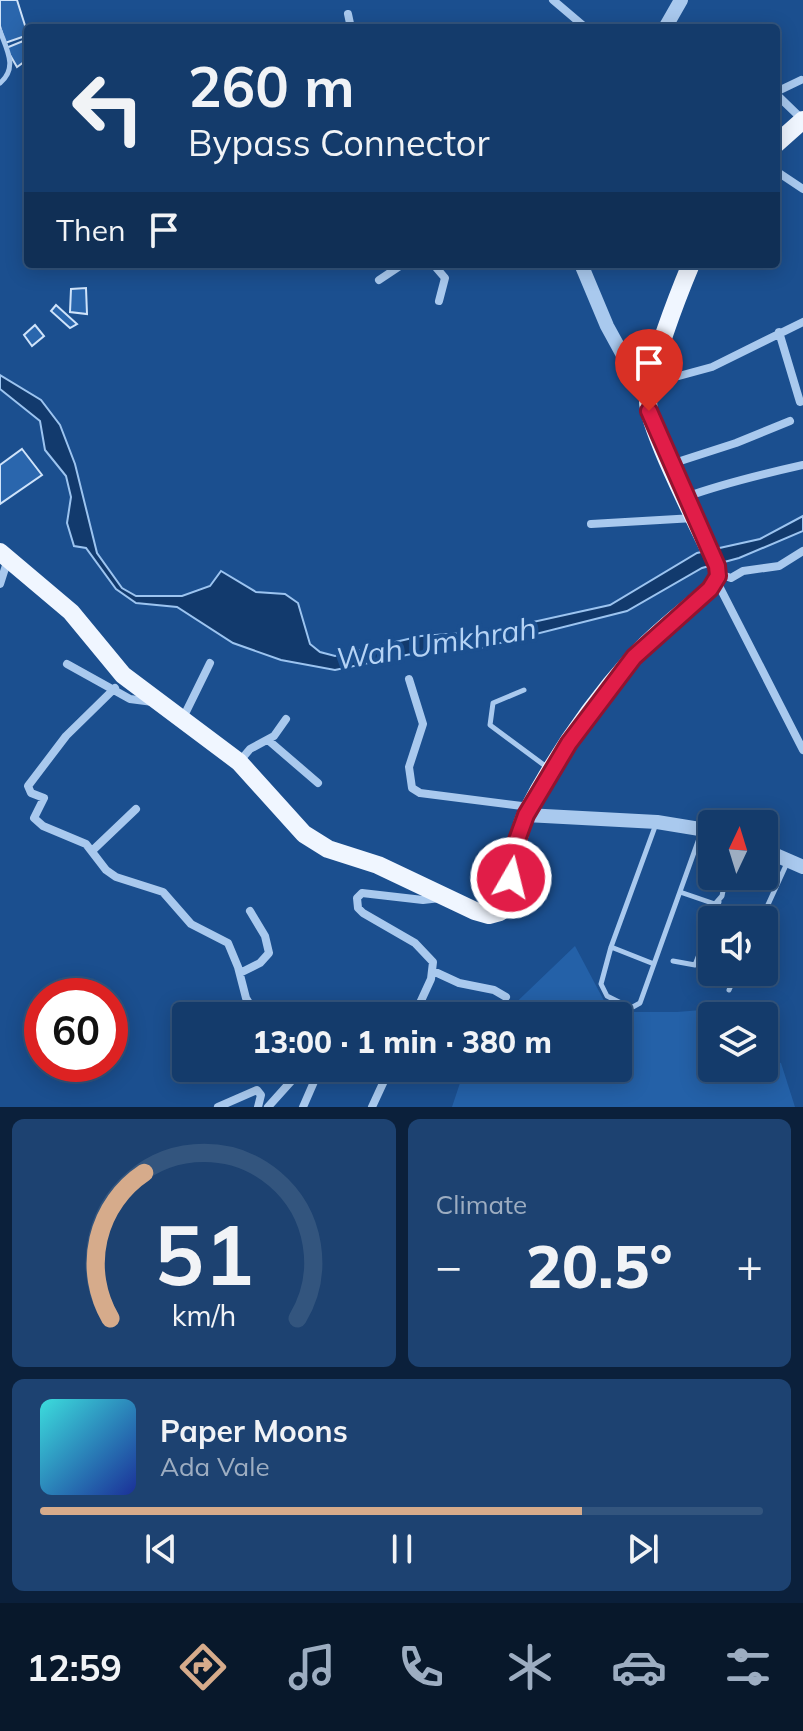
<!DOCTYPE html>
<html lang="en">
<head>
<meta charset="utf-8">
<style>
  :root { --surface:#143b6b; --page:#1d4271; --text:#f1f3f6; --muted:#9dadc1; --line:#33557e; --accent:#d6ab8b }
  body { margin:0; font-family:Mulish,sans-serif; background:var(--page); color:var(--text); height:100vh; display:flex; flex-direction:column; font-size:30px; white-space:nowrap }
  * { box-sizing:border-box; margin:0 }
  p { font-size:26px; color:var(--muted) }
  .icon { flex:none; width:44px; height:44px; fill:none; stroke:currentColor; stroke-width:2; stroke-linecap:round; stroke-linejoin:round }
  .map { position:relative; height:1107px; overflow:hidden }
  .sheet { display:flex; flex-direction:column; gap:12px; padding:12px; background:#0b203b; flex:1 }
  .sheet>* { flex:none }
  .guide { position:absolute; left:24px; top:24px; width:756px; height:244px; border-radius:8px; box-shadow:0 4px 20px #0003,0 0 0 2px var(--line); background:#143b6b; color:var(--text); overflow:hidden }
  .needle { width:52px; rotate:4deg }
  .tools { position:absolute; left:698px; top:810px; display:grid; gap:16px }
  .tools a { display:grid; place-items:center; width:80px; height:80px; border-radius:8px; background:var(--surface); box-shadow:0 4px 20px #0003,0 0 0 2px var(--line); font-size:40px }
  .speed { position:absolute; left:24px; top:978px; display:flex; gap:16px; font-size:40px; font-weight:700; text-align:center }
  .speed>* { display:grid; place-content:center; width:104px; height:104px; border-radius:50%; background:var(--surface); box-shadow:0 4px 20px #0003,0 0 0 2px var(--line); line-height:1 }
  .speed .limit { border:12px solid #d22; background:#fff; color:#111 }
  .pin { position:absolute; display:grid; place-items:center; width:68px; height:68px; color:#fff; margin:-82px -34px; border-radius:50% 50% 50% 0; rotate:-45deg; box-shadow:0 0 8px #0007 }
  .pin .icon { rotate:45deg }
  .me { position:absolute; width:88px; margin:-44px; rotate:8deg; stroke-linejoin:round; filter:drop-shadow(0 0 6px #0008) }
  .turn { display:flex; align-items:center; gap:28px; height:168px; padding:0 32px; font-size:36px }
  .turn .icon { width:104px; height:104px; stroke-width:2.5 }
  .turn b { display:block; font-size:56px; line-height:68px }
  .then { display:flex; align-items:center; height:76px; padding:0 32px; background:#0003; gap:16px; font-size:30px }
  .big { font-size:60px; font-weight:800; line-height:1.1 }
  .sheet .widget { flex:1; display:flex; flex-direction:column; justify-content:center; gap:12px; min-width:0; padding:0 28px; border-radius:12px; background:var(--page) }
  .sheet .dial { align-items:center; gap:0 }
  .dial svg { height:208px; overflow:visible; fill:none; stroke:var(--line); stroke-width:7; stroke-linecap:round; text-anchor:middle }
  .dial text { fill:var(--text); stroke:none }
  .song { display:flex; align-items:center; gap:24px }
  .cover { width:96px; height:96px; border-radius:12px; background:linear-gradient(135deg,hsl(180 70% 55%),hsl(230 70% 35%)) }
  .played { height:8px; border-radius:4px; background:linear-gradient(90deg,var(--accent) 75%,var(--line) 75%) }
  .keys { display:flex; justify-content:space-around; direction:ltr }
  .heat { display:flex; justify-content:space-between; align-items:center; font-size:44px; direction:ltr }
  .sheet .tiles { flex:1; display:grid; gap:12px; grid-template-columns:1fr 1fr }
  .widget:last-child { grid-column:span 2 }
  .trip { position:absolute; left:172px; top:1002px; width:460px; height:80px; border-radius:8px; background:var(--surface); box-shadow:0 4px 20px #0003,0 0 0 2px var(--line); font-weight:800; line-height:80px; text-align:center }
  .menu { display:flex; height:128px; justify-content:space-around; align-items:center; background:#08182b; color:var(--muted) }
  .menu .icon { width:56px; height:56px }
  .menu .active { color:var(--accent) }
  .menu b { font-size:36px; color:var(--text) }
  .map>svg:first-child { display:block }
  .green { fill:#2461a8 }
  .water { fill:#123a6d; stroke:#9cc4f0; stroke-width:2 }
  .building { fill:#2a66ad; stroke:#cfe3fa; stroke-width:2 }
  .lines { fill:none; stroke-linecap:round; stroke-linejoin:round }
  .service { stroke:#a9c9ee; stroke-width:5 }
  .minor { stroke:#a9c9ee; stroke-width:8 }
  .tertiary { stroke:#a9c9ee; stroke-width:14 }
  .primary { stroke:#f0f6ff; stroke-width:18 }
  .route-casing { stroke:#92132f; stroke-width:20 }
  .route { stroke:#e11d48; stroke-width:14 }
  .labels { text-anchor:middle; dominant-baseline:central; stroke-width:8; stroke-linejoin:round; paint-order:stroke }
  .water-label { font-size:30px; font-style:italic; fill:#b5d3f5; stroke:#1b4f8f }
</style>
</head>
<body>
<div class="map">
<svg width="803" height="1107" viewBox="0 0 803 1107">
  <rect width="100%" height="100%" fill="#1b4f8f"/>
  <path class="green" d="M575,946L610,1012H677L726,1008L730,1016H712V1068H764V1059L781,1063L795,1107H452L465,1068H618V1016H502Z"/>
  <path class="water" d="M0,375L41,400L60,425L75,464L97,553L122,588L136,596H182L210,586L221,571L256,592L285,594L298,603L310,644L320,652L335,656L421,636L492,631L610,605L697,553L760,539L803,516V531L739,558L702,568L627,611L476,649L416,653L335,670L281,660L233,643L177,607L136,603L116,589L86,548L74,546L67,523L71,497L66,476L45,450L40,421L0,389Z"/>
  <path class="building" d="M0,0H17L28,35L5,43L0,26Z
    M28,39V59L17,67L6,48Z
    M86,288L87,314L70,312L71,289Z
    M56,305L77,324L70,328L51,311Z
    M35,325L44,336L32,346L24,335Z
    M22,449L42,475L0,504V465Z"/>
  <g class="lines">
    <path class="service" d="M0,31C7,50 18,68 0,83
      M524,690L493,703L490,725L548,768
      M656,824L611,947L601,984L607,996L631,1008L640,1003L701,833
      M680,892L715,904L722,896L726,876
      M712,920L719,902
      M761,920L787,863
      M611,947L654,964
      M673,961L695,965L712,921
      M729,990L737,972"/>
    <path class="minor" d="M553,0L586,28
      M348,14L351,28
      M776,92L801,80
      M776,94L803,120
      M776,171L803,189
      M433,264L445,278L439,301
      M379,280L403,264
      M779,332L800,402
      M653,383L712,367L803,322
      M671,464L736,443L790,421
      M686,497C725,483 763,474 803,465
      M591,524L694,518
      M719,574L731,578L743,571L779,566L803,551
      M716,580L803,750
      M0,584L8,559
      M67,664L130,699L153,702
      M409,679L423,724L409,767L412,788L420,793L530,807
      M115,688L66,736L28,786L31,793L44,798L34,818L43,826L86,844L106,870L116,877L163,892L191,924L228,943L238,967L246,998L257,1016
      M182,720L210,663
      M268,740L318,783
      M239,762L250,749L274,736L286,719
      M93,850L136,809
      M433,971L459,983L494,990L506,997
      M240,973L260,963L269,953L265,936L250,911
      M414,1016L431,979L433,962L415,943L363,913L358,908L357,898L362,893L423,900L440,898
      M218,1107L257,1090L261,1095L258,1107
      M268,1107L303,1068
      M303,1107L320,1068
      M372,1107L390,1068"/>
    <path class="tertiary" d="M665,28L681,0
      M581,264L607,326L648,401
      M526,815L657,822L712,831
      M764,850L803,867"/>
    <path class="primary" d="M776,144L803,120
      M0,552L71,612L123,675L239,762L304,834L328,849L378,865L475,911L489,915L500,912C516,897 513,840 526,814C554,759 592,704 633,658C656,632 684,612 710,589L718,576L717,566C703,535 647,428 648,400C649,369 678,295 691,264"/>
  </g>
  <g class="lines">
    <g class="route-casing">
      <path id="route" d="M511,878L517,840L526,815L569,743L634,657L710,589L718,576L717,566L649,411"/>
    </g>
    <use href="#route" class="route"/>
  </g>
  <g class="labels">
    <g class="water-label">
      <text transform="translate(436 643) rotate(-9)">Wah Umkhrah</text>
    </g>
  </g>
</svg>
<div class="tools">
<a><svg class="needle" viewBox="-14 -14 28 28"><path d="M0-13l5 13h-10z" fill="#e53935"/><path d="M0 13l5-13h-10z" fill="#9dadc1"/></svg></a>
<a><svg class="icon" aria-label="sound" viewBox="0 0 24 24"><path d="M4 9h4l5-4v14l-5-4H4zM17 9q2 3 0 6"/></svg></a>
<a><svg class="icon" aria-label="layers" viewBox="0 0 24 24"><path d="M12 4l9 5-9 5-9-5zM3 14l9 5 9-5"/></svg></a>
</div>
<div class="speed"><div class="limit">60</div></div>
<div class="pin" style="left:649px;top:411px;background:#d93025"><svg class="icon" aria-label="arrive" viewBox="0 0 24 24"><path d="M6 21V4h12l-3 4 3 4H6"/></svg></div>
<svg class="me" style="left:511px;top:878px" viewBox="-20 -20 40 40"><circle r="17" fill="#e11d48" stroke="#fff" stroke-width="3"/><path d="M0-11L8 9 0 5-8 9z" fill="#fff"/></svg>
<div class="trip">13:00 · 1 min · 380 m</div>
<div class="guide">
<div class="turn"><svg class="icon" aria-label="left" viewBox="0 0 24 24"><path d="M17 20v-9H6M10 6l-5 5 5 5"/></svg><div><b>260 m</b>Bypass Connector</div></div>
<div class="then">Then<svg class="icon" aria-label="arrive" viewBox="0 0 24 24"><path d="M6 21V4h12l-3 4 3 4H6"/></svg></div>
</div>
</div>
<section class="sheet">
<div class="tiles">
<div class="widget dial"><svg viewBox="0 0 100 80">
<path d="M14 69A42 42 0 1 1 86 69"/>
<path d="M14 69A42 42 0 0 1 27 13" stroke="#d6ab8b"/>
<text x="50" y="56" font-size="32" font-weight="700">51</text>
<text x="50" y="72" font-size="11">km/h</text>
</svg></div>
<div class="widget"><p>Climate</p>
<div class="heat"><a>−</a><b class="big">20.5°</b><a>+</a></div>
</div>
<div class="widget">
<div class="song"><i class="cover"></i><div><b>Paper Moons</b><p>Ada Vale</p></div></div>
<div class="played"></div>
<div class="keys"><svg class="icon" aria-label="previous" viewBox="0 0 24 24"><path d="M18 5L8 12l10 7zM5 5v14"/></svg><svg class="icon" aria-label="pause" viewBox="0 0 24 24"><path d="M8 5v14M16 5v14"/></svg><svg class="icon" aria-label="next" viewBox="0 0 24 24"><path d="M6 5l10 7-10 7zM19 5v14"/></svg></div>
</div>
</div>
</section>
<nav class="menu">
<b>12:59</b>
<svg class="icon active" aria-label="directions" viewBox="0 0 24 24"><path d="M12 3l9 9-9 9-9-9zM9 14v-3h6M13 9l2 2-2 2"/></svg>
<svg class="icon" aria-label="music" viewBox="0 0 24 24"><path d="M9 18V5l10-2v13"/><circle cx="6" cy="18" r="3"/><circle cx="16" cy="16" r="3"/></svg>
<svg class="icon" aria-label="phone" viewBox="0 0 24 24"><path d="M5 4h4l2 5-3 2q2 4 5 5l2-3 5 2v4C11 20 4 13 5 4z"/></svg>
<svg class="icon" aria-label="climate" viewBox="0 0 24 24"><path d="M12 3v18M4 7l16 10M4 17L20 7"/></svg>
<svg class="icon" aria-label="car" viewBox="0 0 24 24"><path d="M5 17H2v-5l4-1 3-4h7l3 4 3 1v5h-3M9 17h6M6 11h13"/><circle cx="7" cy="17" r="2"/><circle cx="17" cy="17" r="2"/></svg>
<svg class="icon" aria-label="filters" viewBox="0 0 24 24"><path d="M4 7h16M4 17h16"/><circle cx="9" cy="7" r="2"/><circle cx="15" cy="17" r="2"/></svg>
</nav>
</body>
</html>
